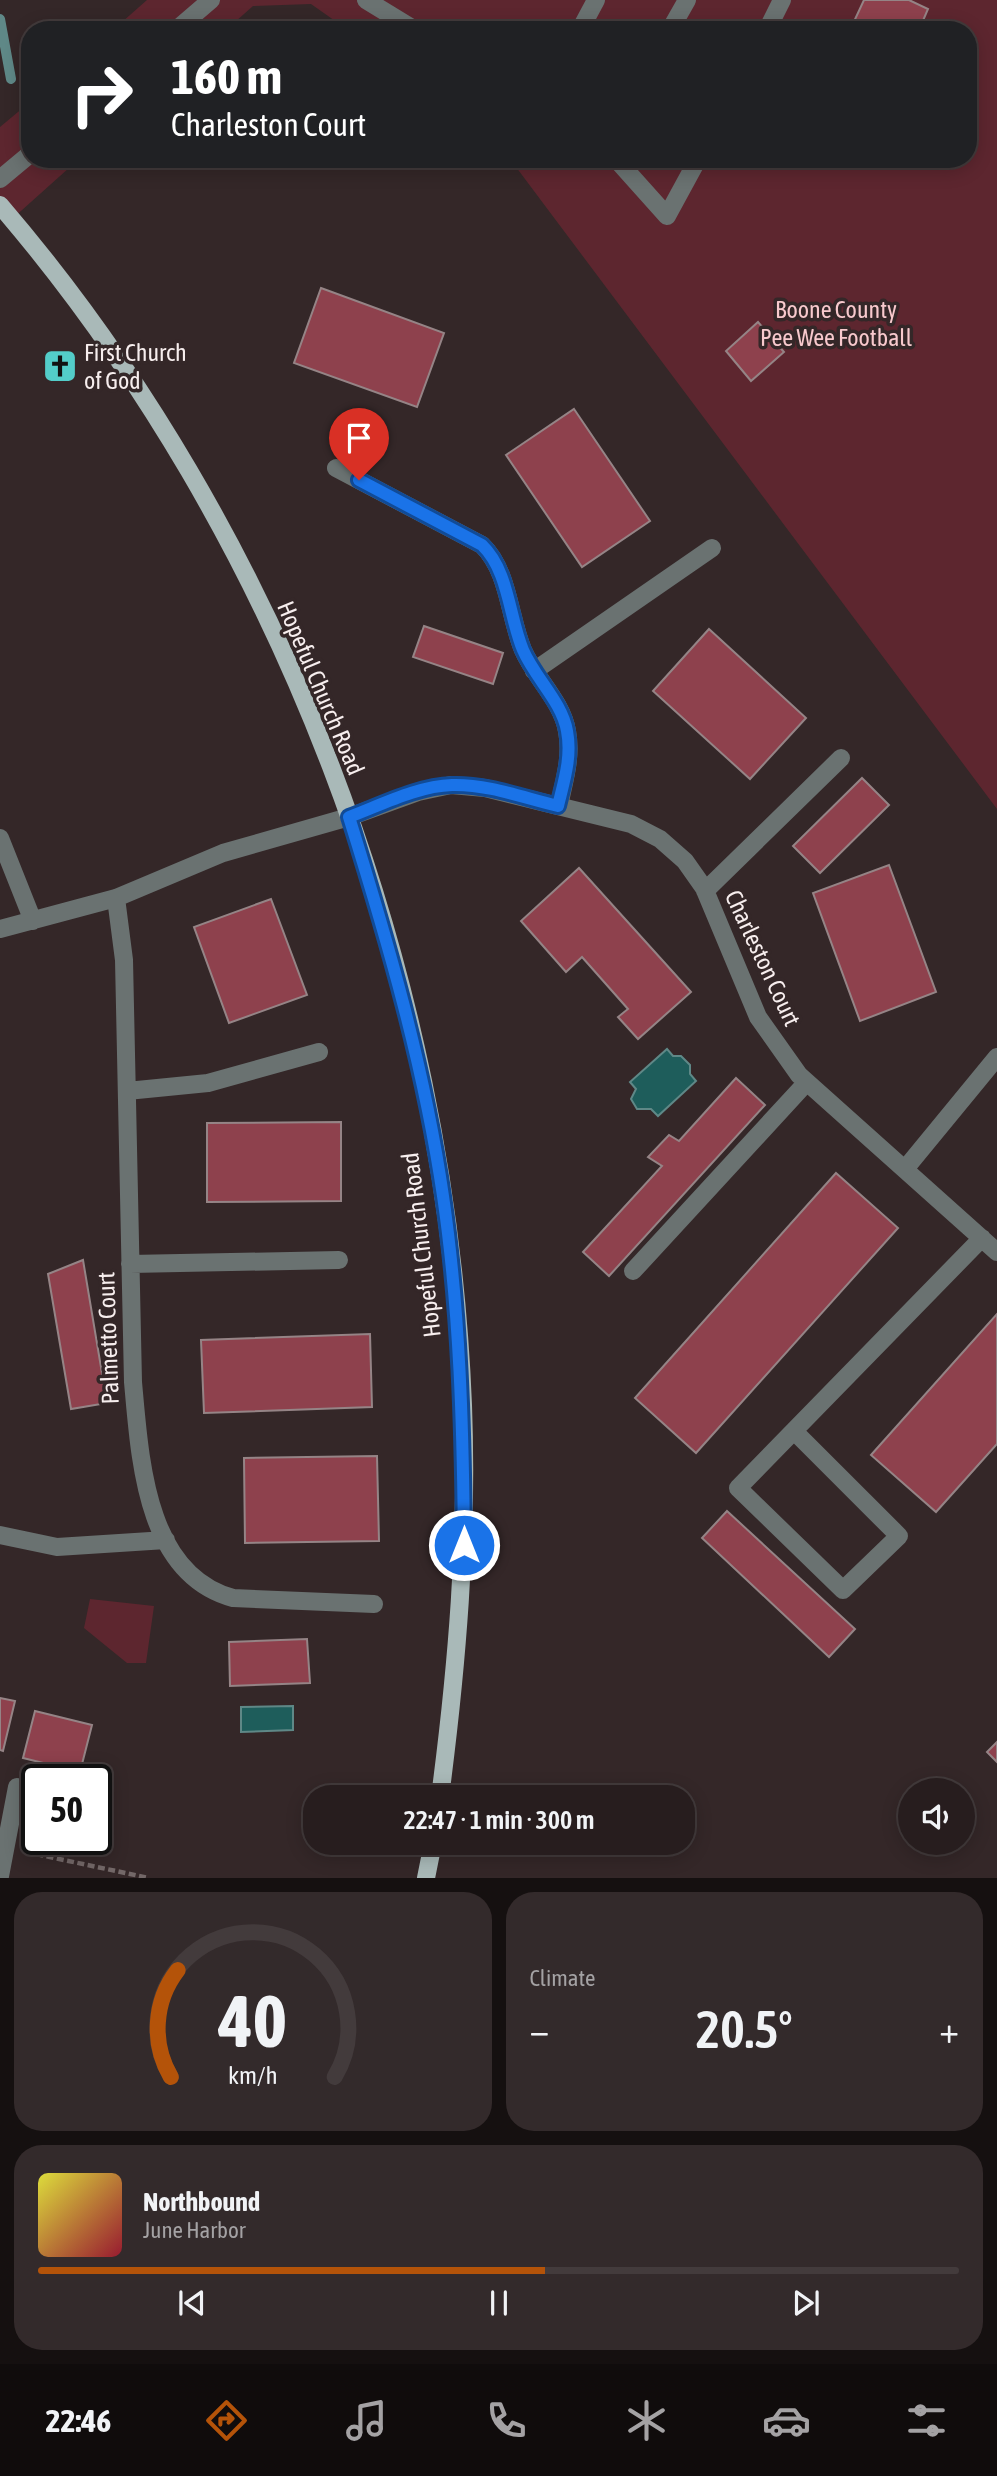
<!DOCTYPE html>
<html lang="en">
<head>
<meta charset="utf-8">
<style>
  :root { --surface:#271d1e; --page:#332a2b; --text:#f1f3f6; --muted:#a4a2a4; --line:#433b3c; --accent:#b45309 }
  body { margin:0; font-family:"Asap Condensed",sans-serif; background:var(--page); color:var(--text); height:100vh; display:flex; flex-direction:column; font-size:26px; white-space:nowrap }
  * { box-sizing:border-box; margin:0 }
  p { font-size:23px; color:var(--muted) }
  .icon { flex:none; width:38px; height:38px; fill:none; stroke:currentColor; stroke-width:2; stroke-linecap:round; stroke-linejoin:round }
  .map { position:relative; height:1878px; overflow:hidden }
  .details { display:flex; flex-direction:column; gap:14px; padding:14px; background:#151010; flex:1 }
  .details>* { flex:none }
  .top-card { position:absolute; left:21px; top:21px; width:956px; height:147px; border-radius:28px; box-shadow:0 4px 18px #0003,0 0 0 2px var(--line); background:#202124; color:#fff; overflow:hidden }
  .tools { position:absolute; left:898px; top:1778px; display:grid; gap:14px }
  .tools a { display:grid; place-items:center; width:77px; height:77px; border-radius:50%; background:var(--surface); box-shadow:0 4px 18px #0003,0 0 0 2px var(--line); font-size:35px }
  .speed { position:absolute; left:21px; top:1764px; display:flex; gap:14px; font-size:35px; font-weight:700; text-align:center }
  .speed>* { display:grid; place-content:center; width:91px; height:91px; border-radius:50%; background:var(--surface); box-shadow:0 4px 18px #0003,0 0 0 2px var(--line); line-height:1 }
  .speed .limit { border:4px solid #111; border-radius:10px; background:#fff; color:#111 }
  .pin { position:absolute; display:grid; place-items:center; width:60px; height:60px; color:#fff; margin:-72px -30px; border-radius:50% 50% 50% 0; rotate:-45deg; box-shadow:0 0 7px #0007 }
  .pin .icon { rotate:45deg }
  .me { position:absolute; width:77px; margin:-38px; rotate:0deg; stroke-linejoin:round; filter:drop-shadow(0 0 5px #0008) }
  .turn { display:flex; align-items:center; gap:24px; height:147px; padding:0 35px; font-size:32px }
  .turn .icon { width:91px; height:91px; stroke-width:2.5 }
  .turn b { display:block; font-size:49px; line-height:60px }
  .big { font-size:52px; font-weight:600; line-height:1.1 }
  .details .tile { flex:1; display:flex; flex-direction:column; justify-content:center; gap:10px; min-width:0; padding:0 24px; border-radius:28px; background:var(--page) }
  .details .dial { align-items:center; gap:0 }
  .dial svg { height:182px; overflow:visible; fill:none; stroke:var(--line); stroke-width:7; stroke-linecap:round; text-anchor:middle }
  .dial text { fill:var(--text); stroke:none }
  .song { display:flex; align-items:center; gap:21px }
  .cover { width:84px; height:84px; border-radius:10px; background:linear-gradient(135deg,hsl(60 70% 55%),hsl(350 70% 35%)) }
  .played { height:7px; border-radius:4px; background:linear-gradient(90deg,var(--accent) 55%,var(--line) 55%) }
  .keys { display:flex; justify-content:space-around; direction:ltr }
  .heat { display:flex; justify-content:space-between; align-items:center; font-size:38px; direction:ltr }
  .details .tiles { flex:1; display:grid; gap:14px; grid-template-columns:1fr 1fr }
  .tile:last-child { grid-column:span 2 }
  .trip { position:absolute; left:303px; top:1785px; width:392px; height:70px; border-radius:28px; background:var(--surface); box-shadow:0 4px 18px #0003,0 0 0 2px var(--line); font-weight:600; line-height:70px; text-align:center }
  .menu { display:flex; height:112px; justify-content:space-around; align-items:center; background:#100c0c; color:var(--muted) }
  .menu .icon { width:49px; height:49px }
  .menu .selected { color:var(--accent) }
  .menu b { font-size:32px; color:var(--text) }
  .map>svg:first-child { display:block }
  .green { fill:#5d262f }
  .water { fill:#1e5d5b; stroke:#5f8887; stroke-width:2 }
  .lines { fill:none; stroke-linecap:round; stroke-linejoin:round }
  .stream { stroke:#5f8887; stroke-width:10 }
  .building { fill:#8e414d; stroke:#958486; stroke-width:2 }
  .path { stroke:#736868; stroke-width:4.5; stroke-dasharray:7 3.5; stroke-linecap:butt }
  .minor { stroke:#6a7271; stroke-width:18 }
  .major { stroke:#a9b9b8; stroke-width:18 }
  .route-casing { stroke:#114b97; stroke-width:18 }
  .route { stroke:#1a73e8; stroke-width:12 }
  .labels { text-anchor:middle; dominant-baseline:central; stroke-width:7; stroke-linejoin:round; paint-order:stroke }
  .park-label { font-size:24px; fill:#f8c9cd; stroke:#342728 }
  .poi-label { font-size:24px; fill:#f7eeee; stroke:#342728; text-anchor:start }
  .street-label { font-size:24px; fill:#f7eeee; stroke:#342728 }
</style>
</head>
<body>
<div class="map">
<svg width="997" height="1878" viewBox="0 0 997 1878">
  <rect width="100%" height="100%" fill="#342728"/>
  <path class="green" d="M147,0H997V809L510,159H968V30H348L311,4L253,6L226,30H113Z
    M30,102V159H79L12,219L0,205V127Z
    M90,1599L154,1606L146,1663H127L84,1628Z"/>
  <path class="water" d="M667,1049L673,1056H681L690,1065V1074L696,1081L658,1116L651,1109H637L631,1099L636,1089L630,1082Z
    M293,1706V1730L241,1732V1707Z"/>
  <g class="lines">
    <path class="stream" d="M0,19L11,79"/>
  </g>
  <path class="building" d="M864,0H909L928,9L919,30H850Z
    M321,288L444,333L417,407L294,363Z
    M758,322L784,352L751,381L726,351Z
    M574,409L650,521L582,567L506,455Z
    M424,626L503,653L493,684L413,657Z
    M709,629L806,718L750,779L653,691Z
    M862,778L889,805L820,873L793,846Z
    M889,865L936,992L860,1021L813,893Z
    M579,868L691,992L638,1039L618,1017L628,1009L582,957L566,972L521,921Z
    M271,899L307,995L229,1023L194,927Z
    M736,1078L765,1105L609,1276L583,1252L662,1166L648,1157L669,1135L679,1141Z
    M341,1122V1201L207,1202V1123Z
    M836,1173L898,1228L696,1453L635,1398Z
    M83,1260L107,1403L71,1409L48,1274Z
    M997,1314V1444L936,1512L871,1455Z
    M370,1334L372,1407L204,1413L201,1340Z
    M377,1456L379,1541L245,1543L244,1458Z
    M727,1511L855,1629L829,1657L702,1538Z
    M307,1639L310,1683L230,1686L229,1642Z
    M0,1698L15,1701L3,1751L0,1750Z
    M35,1711L92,1725L80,1772L23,1758Z
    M997,1742V1762L987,1752Z"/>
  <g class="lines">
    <path class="path" d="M26,1852L149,1878"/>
    <path class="minor" d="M366,0L415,30
      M176,30L211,0
      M580,30L596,0
      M670,30L687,0
      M767,30L782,0
      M616,159L667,216L698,159
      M0,179L30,154
      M336,468L482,545C509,571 509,617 523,650C535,678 562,701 567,731C572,757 564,781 559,806
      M534,671L712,548
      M0,838L33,921
      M705,891L841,758
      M116,898L124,960L133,1382C140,1458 145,1574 233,1598L374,1604
      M0,929L116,898L223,853L349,817L418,792L451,785L485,788L631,824L660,839L685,861L704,888L758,1017L799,1075L997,1252
      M127,1091L208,1083L319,1052
      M905,1169L997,1057
      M130,1264L339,1260
      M633,1271L807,1082
      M794,1431L899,1536L843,1590L738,1488L982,1238
      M0,1535L57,1547L166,1540
      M0,1876L17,1787L37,1792"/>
    <path class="major" d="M0,205C282,534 446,973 463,1405C468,1537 457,1667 440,1797
      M426,1878L433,1843"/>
  </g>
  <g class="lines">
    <g class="route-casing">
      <path id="route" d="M359,480L482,545C509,571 509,617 523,650C535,678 562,702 567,731C572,757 564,781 558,806C524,798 488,784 452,785C418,786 381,805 349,817C388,942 424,1066 443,1196C460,1312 463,1428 464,1545"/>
    </g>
    <use href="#route" class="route"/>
  </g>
  <defs>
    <g id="church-square" transform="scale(1.75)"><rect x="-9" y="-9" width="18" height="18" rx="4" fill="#53cdc9" stroke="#342728"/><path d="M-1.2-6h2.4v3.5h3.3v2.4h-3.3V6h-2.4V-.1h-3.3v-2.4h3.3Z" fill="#111"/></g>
  </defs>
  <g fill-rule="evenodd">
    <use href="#church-square" x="60" y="366"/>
  </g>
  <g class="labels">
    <g class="park-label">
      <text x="836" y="309">Boone County<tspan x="836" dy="28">Pee Wee Football</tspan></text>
    </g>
    <g class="poi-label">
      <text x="84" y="352">First Church<tspan x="84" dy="28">of God</tspan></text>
    </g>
    <g class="street-label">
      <text transform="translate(321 688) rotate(67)">Hopeful Church Road</text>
      <text transform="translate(763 958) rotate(65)">Charleston Court</text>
      <text transform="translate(421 1245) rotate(-97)">Hopeful Church Road</text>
      <text transform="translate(108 1338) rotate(-92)">Palmetto Court</text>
    </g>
  </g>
</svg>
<div class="tools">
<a><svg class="icon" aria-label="sound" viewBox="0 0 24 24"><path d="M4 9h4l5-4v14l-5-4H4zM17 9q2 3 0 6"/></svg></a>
</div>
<div class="speed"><div class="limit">50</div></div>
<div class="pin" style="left:359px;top:480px;background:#d93025"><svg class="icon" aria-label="arrive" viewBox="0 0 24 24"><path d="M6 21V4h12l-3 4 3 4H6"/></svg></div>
<svg class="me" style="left:464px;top:1545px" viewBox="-20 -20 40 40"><circle r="17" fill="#1a73e8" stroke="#fff" stroke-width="3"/><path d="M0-11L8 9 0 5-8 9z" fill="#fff"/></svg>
<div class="trip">22:47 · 1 min · 300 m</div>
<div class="top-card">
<div class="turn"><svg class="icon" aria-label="right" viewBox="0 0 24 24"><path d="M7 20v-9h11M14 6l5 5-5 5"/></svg><div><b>160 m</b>Charleston Court</div></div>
</div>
</div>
<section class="details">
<div class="tiles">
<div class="tile dial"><svg viewBox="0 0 100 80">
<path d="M14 69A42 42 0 1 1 86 69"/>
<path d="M14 69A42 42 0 0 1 17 22" stroke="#b45309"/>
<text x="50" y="56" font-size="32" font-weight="700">40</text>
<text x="50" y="72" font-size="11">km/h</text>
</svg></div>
<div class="tile"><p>Climate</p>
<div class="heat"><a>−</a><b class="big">20.5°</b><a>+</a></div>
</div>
<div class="tile">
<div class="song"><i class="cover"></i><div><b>Northbound</b><p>June Harbor</p></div></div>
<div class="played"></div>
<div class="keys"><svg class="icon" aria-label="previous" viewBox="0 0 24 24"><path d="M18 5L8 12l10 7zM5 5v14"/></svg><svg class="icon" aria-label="pause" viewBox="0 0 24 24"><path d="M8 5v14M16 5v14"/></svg><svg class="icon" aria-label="next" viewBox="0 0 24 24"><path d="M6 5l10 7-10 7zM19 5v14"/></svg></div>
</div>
</div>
</section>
<nav class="menu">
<b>22:46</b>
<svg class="icon selected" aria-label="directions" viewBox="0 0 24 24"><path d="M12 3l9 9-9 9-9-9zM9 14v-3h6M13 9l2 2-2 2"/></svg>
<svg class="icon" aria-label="music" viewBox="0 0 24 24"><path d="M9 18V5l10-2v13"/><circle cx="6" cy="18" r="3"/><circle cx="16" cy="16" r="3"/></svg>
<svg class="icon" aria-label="phone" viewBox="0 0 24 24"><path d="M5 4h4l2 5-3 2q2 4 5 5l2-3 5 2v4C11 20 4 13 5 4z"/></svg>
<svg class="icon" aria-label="climate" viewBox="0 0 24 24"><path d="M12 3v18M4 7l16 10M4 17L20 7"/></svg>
<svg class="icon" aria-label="car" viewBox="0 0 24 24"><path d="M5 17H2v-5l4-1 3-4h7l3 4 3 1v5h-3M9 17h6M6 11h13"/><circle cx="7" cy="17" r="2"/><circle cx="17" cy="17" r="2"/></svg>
<svg class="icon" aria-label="filters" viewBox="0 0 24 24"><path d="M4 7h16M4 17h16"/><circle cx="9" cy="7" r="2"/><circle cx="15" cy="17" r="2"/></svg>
</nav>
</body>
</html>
